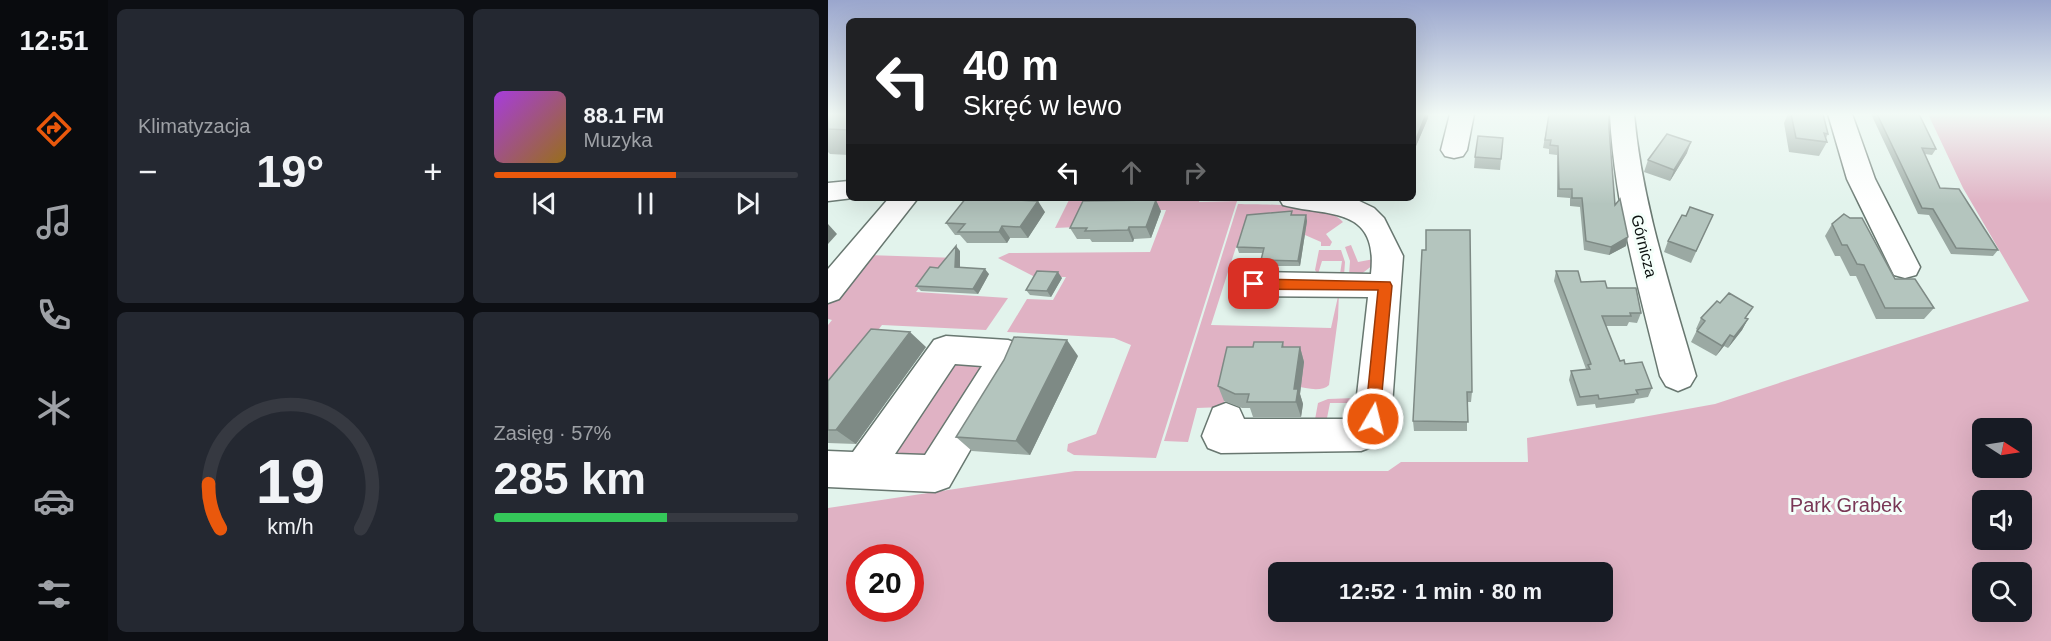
<!DOCTYPE html>
<html lang="pl">
<head>
<meta charset="utf-8">
<style>
  :root { --surface:#171b24; --page:#242831; --text:#f1f3f6; --muted:#9ea1a6; --line:#363941; --accent:#ea580c }
  body { margin:0; font-family:Arial,sans-serif; background:var(--page); color:var(--text); height:100vh; display:flex; flex-direction:column; font-size:22px; white-space:nowrap }
  * { box-sizing:border-box; margin:0 }
  p { font-size:20px; color:var(--muted) }
  .icon { flex:none; width:33px; height:33px; fill:none; stroke:currentColor; stroke-width:2; stroke-linecap:round; stroke-linejoin:round }
  .map { position:relative; flex:1; overflow:hidden }
  .side { display:flex; flex-direction:column; gap:9px; padding:9px; background:#0d0f14; width:720px }
  .side>* { flex:none }
  .guide { position:absolute; left:18px; top:18px; width:570px; height:183px; border-radius:9px; box-shadow:0 6px 24px #0002; background:#202124; color:#fff; overflow:hidden }
  .needle { width:39px; rotate:102deg }
  .controls { position:absolute; left:1144px; top:418px; display:grid; gap:12px }
  .controls a { display:grid; place-items:center; width:60px; height:60px; border-radius:9px; background:var(--surface); box-shadow:0 6px 24px #0002; font-size:30px }
  .speed { position:absolute; left:18px; top:544px; display:flex; gap:12px; font-size:30px; font-weight:700; text-align:center }
  .speed>* { display:grid; place-content:center; width:78px; height:78px; border-radius:50%; background:var(--surface); box-shadow:0 6px 24px #0002; line-height:1 }
  .speed .limit { border:9px solid #d22; background:#fff; color:#111 }
  .pin { position:absolute; display:grid; place-items:center; width:51px; height:51px; color:#fff; margin:-26px; border-radius:12px; box-shadow:0 3px 9px #0006 }
  .me { position:absolute; width:66px; margin:-33px; rotate:8deg; stroke-linejoin:round; filter:drop-shadow(0 0 4px #0008) }
  .turn { display:flex; align-items:center; gap:21px; height:126px; padding:0 18px; font-size:27px }
  .turn .icon { width:78px; height:78px; stroke-width:2.5 }
  .turn b { display:block; font-size:42px; line-height:51px }
  .lanes { display:flex; align-items:center; height:57px; padding:0 18px; background:#0003; justify-content:center; gap:30px; direction:ltr }
  .lanes .off { opacity:.35 }
  .big { font-size:45px; font-weight:600; line-height:1.1 }
  .side .widget { flex:1; display:flex; flex-direction:column; justify-content:center; gap:9px; min-width:0; padding:0 21px; border-radius:9px; background:var(--page) }
  .side .dial { align-items:center; gap:0 }
  .dial svg { height:156px; overflow:visible; fill:none; stroke:var(--line); stroke-width:7; stroke-linecap:round; text-anchor:middle }
  .dial text { fill:var(--text); stroke:none }
  .song { display:flex; align-items:center; gap:18px }
  .cover { width:72px; height:72px; border-radius:9px; background:linear-gradient(135deg,hsl(280 70% 55%),hsl(40 70% 35%)) }
  .played { height:6px; border-radius:3px; background:linear-gradient(90deg,var(--accent) 60%,var(--line) 60%) }
  .keys { display:flex; justify-content:space-around; direction:ltr }
  .heat { display:flex; justify-content:space-between; align-items:center; font-size:33px; direction:ltr }
  .charge { height:9px; border-radius:4px; background:linear-gradient(90deg,#34c759 57%,var(--line) 0) }
  .side .tiles { flex:1; display:grid; gap:9px; grid-template-columns:repeat(2,1fr) }
  .trip { position:absolute; left:440px; top:562px; width:345px; height:60px; border-radius:9px; background:var(--surface); box-shadow:0 6px 24px #0002; font-weight:600; line-height:60px; text-align:center }
  main { display:flex; flex:1; min-height:0 }
  .tabs { display:flex; flex-direction:column; width:108px; justify-content:space-around; align-items:center; background:#090b0e; color:var(--muted) }
  .tabs .icon { width:42px; height:42px }
  .tabs .active { color:var(--accent) }
  .tabs b { font-size:27px; color:var(--text) }
  .map>svg:first-child { display:block }
  .green { fill:#e0b2c4; fill-rule:evenodd }
  .lines { fill:none; stroke-linecap:round; stroke-linejoin:round }
  .minor-casing { stroke:#687770; stroke-width:3 }
  .minor { fill:#fff; fill-rule:evenodd }
  .wall { fill:#9ba9a3 }
  .shaded-wall { fill:#7e8a85 }
  .building { fill:#b4c5be; stroke:#7e8a85; stroke-width:1.5 }
  .route { fill:#ea580c; stroke:#983908; stroke-width:1.5 }
  .labels { text-anchor:middle; dominant-baseline:central; stroke-width:6; stroke-linejoin:round; paint-order:stroke }
  .street-label { font-size:16px; fill:#0b110f; stroke:#f4fffa }
  .near-park-label { font-size:20px; fill:#793856; stroke:#f4fffa }
</style>
</head>
<body>
<main>
<nav class="tabs">
<b>12:51</b>
<svg class="icon active" aria-label="directions" viewBox="0 0 24 24"><path d="M12 3l9 9-9 9-9-9zM9 14v-3h6M13 9l2 2-2 2"/></svg>
<svg class="icon" aria-label="music" viewBox="0 0 24 24"><path d="M9 18V5l10-2v13"/><circle cx="6" cy="18" r="3"/><circle cx="16" cy="16" r="3"/></svg>
<svg class="icon" aria-label="phone" viewBox="0 0 24 24"><path d="M5 4h4l2 5-3 2q2 4 5 5l2-3 5 2v4C11 20 4 13 5 4z"/></svg>
<svg class="icon" aria-label="climate" viewBox="0 0 24 24"><path d="M12 3v18M4 7l16 10M4 17L20 7"/></svg>
<svg class="icon" aria-label="car" viewBox="0 0 24 24"><path d="M5 17H2v-5l4-1 3-4h7l3 4 3 1v5h-3M9 17h6M6 11h13"/><circle cx="7" cy="17" r="2"/><circle cx="17" cy="17" r="2"/></svg>
<svg class="icon" aria-label="filters" viewBox="0 0 24 24"><path d="M4 7h16M4 17h16"/><circle cx="9" cy="7" r="2"/><circle cx="15" cy="17" r="2"/></svg>
</nav>
<section class="side">
<div class="tiles">
<div class="widget"><p>Klimatyzacja</p>
<div class="heat"><a>−</a><b class="big">19°</b><a>+</a></div>
</div>
<div class="widget">
<div class="song"><i class="cover"></i><div><b>88.1 FM</b><p>Muzyka</p></div></div>
<div class="played"></div>
<div class="keys"><svg class="icon" aria-label="previous" viewBox="0 0 24 24"><path d="M18 5L8 12l10 7zM5 5v14"/></svg><svg class="icon" aria-label="pause" viewBox="0 0 24 24"><path d="M8 5v14M16 5v14"/></svg><svg class="icon" aria-label="next" viewBox="0 0 24 24"><path d="M6 5l10 7-10 7zM19 5v14"/></svg></div>
</div>
<div class="widget dial"><svg viewBox="0 0 100 80">
<path d="M14 69A42 42 0 1 1 86 69"/>
<path d="M14 69A42 42 0 0 1 8 46" stroke="#ea580c"/>
<text x="50" y="56" font-size="32" font-weight="700">19</text>
<text x="50" y="72" font-size="11">km/h</text>
</svg></div>
<div class="widget"><p>Zasięg · 57%</p><b class="big">285 km</b><div class="charge"></div></div>
</div>
</section>
<div class="map">
<svg width="1223" height="641" viewBox="0 0 1223 641">
  <rect width="100%" height="100%" fill="#e2f3ec"/>
  <path class="green" d="M1100,114H1223V641H0V508L247,471H560L573,462H700L699,438L887,404L1201,301L1135,188ZM1155,429H1194V468H1155ZM1155,501H1194V540H1155ZM32,558H82V609H32ZM450,573H774V612H450ZM1155,573H1194V612H1155Z
    M242,198H372L371,202L409,201L328,458L246,455L239,451L240,444L268,434L303,345L286,338L179,332L199,299L225,300L238,277H207L170,258L181,253L322,252L338,210H258L249,227L227,228Z
    M410,204C435,205 498,202 515,222L498,234L504,242L502,246H493V242L477,235L408,247L383,325L503,328L511,292L510,318L501,385C486,400 425,370 406,362L395,407L369,408L360,442L336,441Z
    M523,245L530,262L546,259L545,265L532,275H521L522,261L517,247Z
    M491,250H513L517,262L516,276L512,274L514,261H494L490,274L487,270Z
    M39,255L130,258L104,271L88,292L180,298L158,330L54,325L0,394V325L4,320L0,319V303Z
    M139,361H165L105,459L62,453L117,370Z
    M527,398L530,399L527,403H502L498,423L486,425L490,403L500,399Z"/>
  <g class="lines">
    <g class="minor-casing">
      <path id="minor" d="M622,114H646L639,150L635,156L626,158L617,156L613,150Z
        M782,114H806C814,204 843,289 868,376L862,386L850,391L838,386L832,376C811,289 786,203 782,114Z
        M1000,114H1024L1047,179L1092,267L1088,275L1077,278L1066,275L1062,267L1019,179Z
        M21,181V198H25L0,201V183Z
        M61,198H90L11,299L0,303V269Z
        M451,198H525L546,208L556,218L575,256L563,419L546,446L533,451L393,453L380,448L374,436L385,408L398,403L411,408L416,419H522L527,413L540,297L426,296L415,292L410,284L415,276L426,272L543,274C551,205 499,217 455,205Z
        M118,336L180,340L192,344L197,354L121,487L107,492L0,487V451L25,452L106,340ZM127,364L154,366L97,455L67,454Z"/>
    </g>
    <use href="#minor" class="minor"/>
  </g>
  <path class="wall" d="M0,114H21V155L2,154L0,152Z
    M585,114L600,118L588,146H585Z
    M721,114L781,128L787,205L798,246L781,255L756,250L752,207L742,206V198L729,197V155L721,154V149L715,148Z
    M960,114H995L1000,134L998,138L999,142L991,156L961,152L956,123Z
    M1043,114H1091L1108,149L1104,155L1097,154L1112,188L1170,250L1165,256L1123,254L1101,215L1090,214Z
    M675,138L672,170L646,168L647,157Z
    M859,153L842,181L816,172L820,160Z
    M333,211L323,238L306,239L305,242H264L262,239H249L242,228Z
    M217,212L200,238H182L179,243H139L132,235H127L118,223Z
    M465,215H478L479,221L472,266H435L433,260L435,253H411L409,247Z
    M885,215L863,263L836,252L840,241L858,216Z
    M1004,224L1067,279L1106,308L1096,319H1048L1028,276H1022L1012,256H1007L997,236Z
    M594,250L644,392L643,402H639V431H586L585,421Z
    M132,251V267L161,274L150,294L93,291L88,286Z
    M728,271L753,282L779,288L813,313L809,323L801,322L799,326H778L792,361L797,364L824,388L820,397L808,399L806,403L768,408L767,404L749,406L741,380L743,371L758,369L726,281Z
    M234,278L223,297L202,295L198,290Z
    M873,318L918,319H920L914,330L900,348L896,346L888,356L863,342L869,330L868,329Z
    M455,342L456,347H472L476,362L472,394L475,404L473,417H425L422,408H414L396,401L390,386L425,347Z
    M98,347L28,444L0,443V381Z
    M250,356L202,455L144,451L128,437Z"/>
  <path class="shaded-wall" d="M598,114H600V118L588,146V139Z
    M863,142L859,153L842,181L846,170Z
    M328,200L333,211L323,238L318,227Z
    M210,201L217,212L200,238L192,227Z
    M478,215L479,221L472,266L470,261Z
    M0,224L9,234L0,244Z
    M174,226L182,238L179,243L171,232Z
    M301,227L306,239L305,242L300,230Z
    M800,237L798,246L781,255L783,247Z
    M128,246L132,251V273L127,267Z
    M157,269L161,274L150,294L145,289Z
    M230,272L234,278L223,297L219,291Z
    M920,319L914,330L900,348L906,337Z
    M82,332L98,347L28,444L8,430Z
    M902,335L896,346L888,356L894,346Z
    M239,340L250,356L202,455L188,441Z
    M472,347L476,362L472,394L475,404L473,417L468,402L466,389Z"/>
  <path class="building" d="M0,114H21V130L0,129Z
    M585,114H598L588,139L585,138Z
    M721,114H781V128L787,205L792,199L800,237L783,247L758,241L754,198H744V189H731L730,146L722,145L723,140H717Z
    M963,114H995L1000,134L996,133L999,142L968,138Z
    M1049,114H1091L1108,149L1094,148L1112,188L1131,189L1170,250L1128,248L1105,209L1094,208Z
    M839,134L863,142L846,170L820,160Z
    M650,136L675,138L673,159L647,157Z
    M138,198H148L210,201L192,227L174,226L171,232H130L137,224L118,223Z
    M328,200L318,227H301L300,230L257,231L259,228H242L255,201Z
    M862,207L885,215L868,251L840,241L854,215L858,216Z
    M464,211L463,215H478L470,261L433,260L436,248L409,247L419,215Z
    M1016,214L1022,218H1034L1067,279H1087L1106,308H1057L1036,265L1029,264L1019,245H1014L1004,224Z
    M598,230H642L644,392H639L640,422L585,421L594,250H598Z
    M128,246L127,267L157,269L145,289L88,286L102,267L110,268Z
    M209,271L230,272L219,291L198,290Z
    M728,271H750L753,282L777,281L779,288H808L813,313H802L803,316H774L792,361L796,360L797,364L814,362L824,388L808,390L810,394L771,399L770,395L752,397L743,371L762,369L760,365L763,364Z
    M901,293L925,307L917,318L920,319L906,337L902,335L894,346L869,331L877,321L873,318L889,301L892,303Z
    M43,329L82,332L8,430H0V381Z
    M186,337L239,340L188,441L128,437L176,360Z
    M426,342H455L454,347H472L466,389H470L468,402H419L421,394H407L390,386L399,347H425Z"/>
  <linearGradient id="sky" x2="0" y2="1"><stop stop-color="#9aa6cd"/><stop offset="0.56" stop-color="#f2faf6"/><stop offset="1" stop-color="#f2faf6" stop-opacity="0"/></linearGradient>
  <rect width="1223" height="204" fill="url(#sky)"/>
  <path class="route" d="M426,279L562,282L564,286L551,424L545,426L537,419L550,290L426,289L419,284Z"/>
  <g class="labels">
    <g class="street-label">
      <text transform="translate(816 246) rotate(76)">Górnicza</text>
    </g>
    <g class="near-park-label">
      <text x="1018" y="505">Park Grabek</text>
    </g>
  </g>
</svg>
<div class="controls">
<a><svg class="needle" viewBox="-14 -14 28 28"><path d="M0-13l5 13h-10z" fill="#e53935"/><path d="M0 13l5-13h-10z" fill="#9ea1a6"/></svg></a>
<a><svg class="icon" aria-label="sound" viewBox="0 0 24 24"><path d="M4 9h4l5-4v14l-5-4H4zM17 9q2 3 0 6"/></svg></a>
<a><svg class="icon" aria-label="search" viewBox="0 0 24 24"><circle cx="10" cy="10" r="6"/><path d="M15 15l6 6"/></svg></a>
</div>
<div class="speed"><div class="limit">20</div></div>
<div class="pin" style="left:426px;top:284px;background:#d93025"><svg class="icon" aria-label="arrive" viewBox="0 0 24 24"><path d="M6 21V4h12l-3 4 3 4H6"/></svg></div>
<svg class="me" style="left:545px;top:419px" viewBox="-20 -20 40 40"><circle r="17" fill="#ea580c" stroke="#fff" stroke-width="3"/><path d="M0-11L8 9 0 5-8 9z" fill="#fff"/></svg>
<div class="trip">12:52 · 1 min · 80 m</div>
<div class="guide">
<div class="turn"><svg class="icon" aria-label="left" viewBox="0 0 24 24"><path d="M17 20v-9H6M10 6l-5 5 5 5"/></svg><div><b>40 m</b>Skręć w lewo</div></div>
<div class="lanes"><svg class="icon" aria-label="left" viewBox="0 0 24 24"><path d="M17 20v-9H6M10 6l-5 5 5 5"/></svg><svg class="icon off" aria-label="ahead" viewBox="0 0 24 24"><path d="M12 20V5M6 11l6-6 6 6"/></svg><svg class="icon off" aria-label="right" viewBox="0 0 24 24"><path d="M7 20v-9h11M14 6l5 5-5 5"/></svg></div>
</div>
</div>
</main>
</body>
</html>
